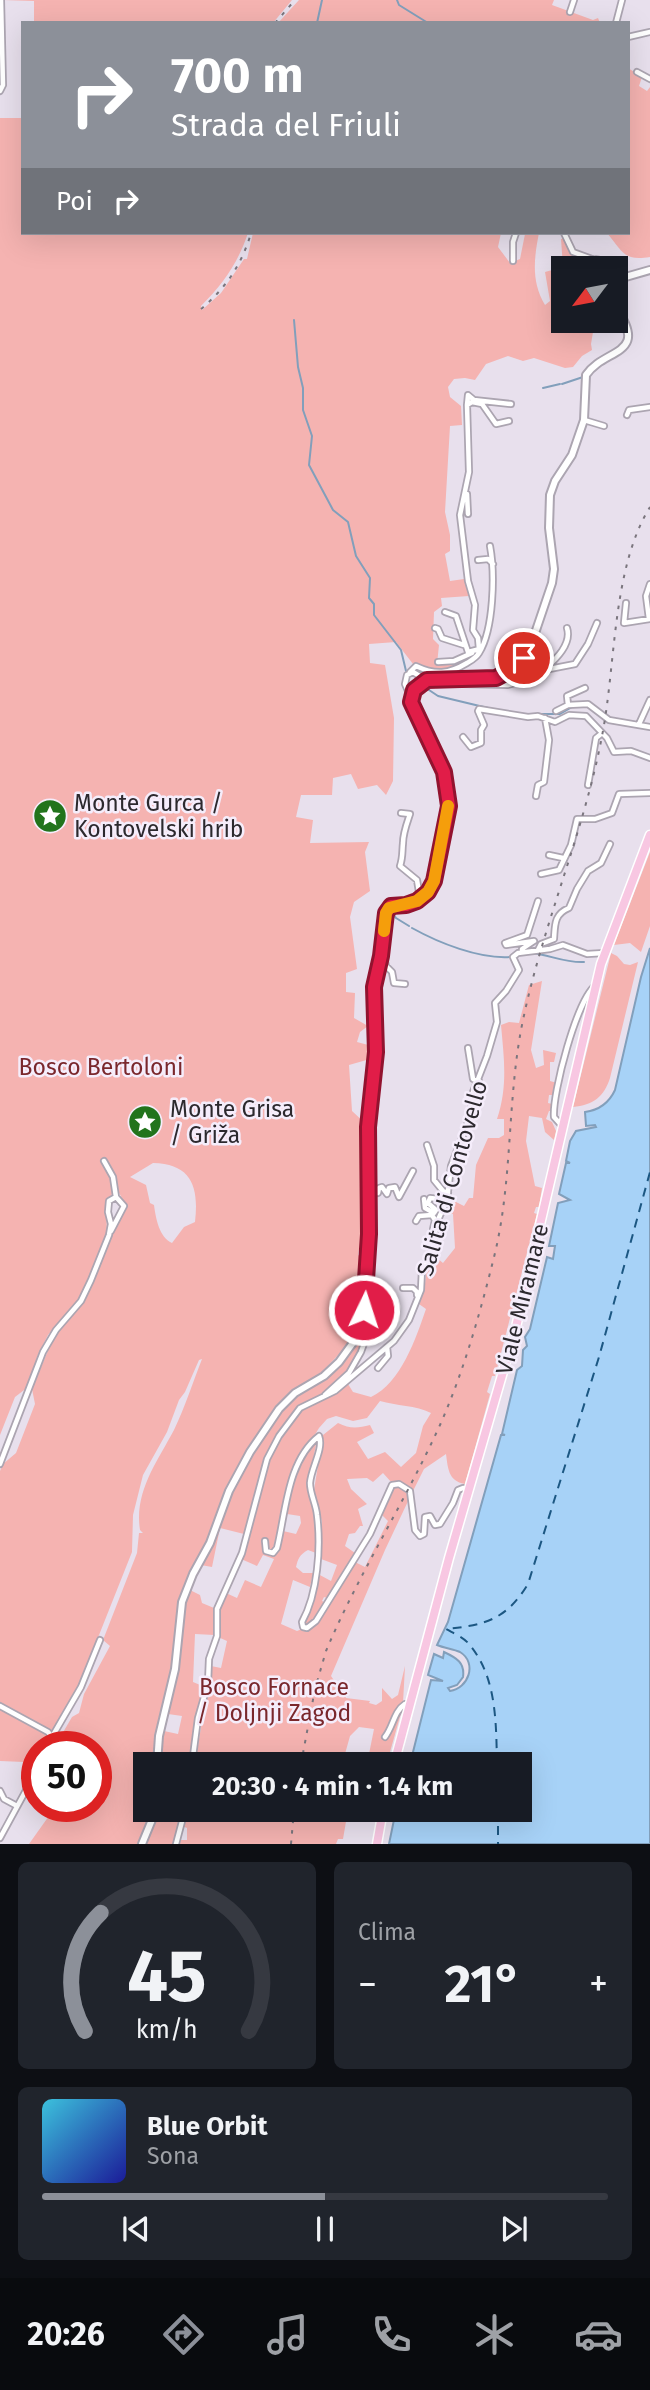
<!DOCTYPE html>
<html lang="it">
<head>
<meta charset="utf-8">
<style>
  :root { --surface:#171b24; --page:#20242c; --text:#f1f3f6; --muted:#9ea1a6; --line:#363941; --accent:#8c9099 }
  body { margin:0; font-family:"Fira Sans",sans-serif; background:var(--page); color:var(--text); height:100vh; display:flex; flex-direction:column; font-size:26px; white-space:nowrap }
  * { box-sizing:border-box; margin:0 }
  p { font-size:23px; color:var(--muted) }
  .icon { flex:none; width:38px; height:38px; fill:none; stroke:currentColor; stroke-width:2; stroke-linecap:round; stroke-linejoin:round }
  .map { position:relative; height:1844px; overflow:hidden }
  .panel { display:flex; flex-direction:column; gap:18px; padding:18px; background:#0d0f14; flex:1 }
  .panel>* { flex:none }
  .top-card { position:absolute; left:21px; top:21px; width:609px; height:214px; border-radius:0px; box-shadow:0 7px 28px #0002; background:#8c9099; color:#fff; overflow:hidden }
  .needle { width:46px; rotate:238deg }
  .buttons { position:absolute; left:551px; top:256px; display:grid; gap:14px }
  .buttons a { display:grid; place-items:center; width:77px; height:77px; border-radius:0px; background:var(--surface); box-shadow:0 7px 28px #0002; font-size:35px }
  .speed { position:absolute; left:21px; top:1731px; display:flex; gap:14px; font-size:35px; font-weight:700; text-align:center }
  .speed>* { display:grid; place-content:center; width:91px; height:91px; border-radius:50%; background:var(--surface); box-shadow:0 7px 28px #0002; line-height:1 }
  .speed .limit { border:10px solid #d22; background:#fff; color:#111 }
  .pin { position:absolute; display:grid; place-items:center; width:60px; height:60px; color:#fff; margin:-30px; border:4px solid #fff; border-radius:50%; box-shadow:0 2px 7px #0007 }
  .me { position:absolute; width:77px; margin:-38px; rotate:4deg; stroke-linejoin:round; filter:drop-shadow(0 0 5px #0008) }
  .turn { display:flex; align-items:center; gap:24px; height:147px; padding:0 35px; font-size:32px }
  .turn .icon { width:91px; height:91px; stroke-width:2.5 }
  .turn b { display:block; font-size:49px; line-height:60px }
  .then { display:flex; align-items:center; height:66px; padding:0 35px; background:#0003; gap:14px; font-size:26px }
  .big { font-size:52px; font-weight:700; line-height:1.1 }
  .panel .widget { flex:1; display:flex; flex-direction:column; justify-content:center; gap:10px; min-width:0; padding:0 24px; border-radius:10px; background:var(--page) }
  .panel .dial { align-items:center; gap:0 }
  .dial svg { height:182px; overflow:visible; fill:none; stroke:var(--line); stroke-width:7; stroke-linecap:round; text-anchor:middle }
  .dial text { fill:var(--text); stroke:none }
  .song { display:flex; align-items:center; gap:21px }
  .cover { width:84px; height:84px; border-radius:10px; background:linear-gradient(135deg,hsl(190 70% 55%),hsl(240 70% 35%)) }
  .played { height:7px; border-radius:4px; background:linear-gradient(90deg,var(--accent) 50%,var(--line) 50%) }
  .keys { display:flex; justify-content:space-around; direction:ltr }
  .heat { display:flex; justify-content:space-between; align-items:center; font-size:38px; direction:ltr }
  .panel .tiles { flex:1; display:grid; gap:18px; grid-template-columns:1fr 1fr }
  .widget:last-child { grid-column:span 2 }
  .trip { position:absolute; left:133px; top:1752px; width:399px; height:70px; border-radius:0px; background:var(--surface); box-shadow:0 7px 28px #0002; font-weight:700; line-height:70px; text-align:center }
  .dock { display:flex; height:112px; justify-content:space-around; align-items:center; background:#090b0e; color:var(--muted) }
  .dock .icon { width:49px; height:49px }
  .dock .selected { color:var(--accent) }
  .dock b { font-size:32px; color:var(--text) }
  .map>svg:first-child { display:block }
  .green { fill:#f5b3b1; fill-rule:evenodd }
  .water { fill:#a7d2f7; stroke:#829fbb; stroke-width:2 }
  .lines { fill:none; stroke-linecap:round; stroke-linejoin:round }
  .stream { stroke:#829fbb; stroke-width:2 }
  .ferry { stroke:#1c5782; stroke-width:2; stroke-dasharray:9 7; stroke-linecap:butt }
  .street-casing { stroke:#aca5b1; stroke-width:8 }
  .secondary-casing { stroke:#aca5b1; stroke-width:10 }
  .primary-casing { stroke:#fff; stroke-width:11 }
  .street { stroke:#fff; stroke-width:4.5 }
  .secondary { stroke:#fff; stroke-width:6 }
  .primary { stroke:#f8c7e2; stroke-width:8 }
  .rail { stroke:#7a757d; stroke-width:2; stroke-dasharray:3.5 7; stroke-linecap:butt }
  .route-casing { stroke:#92132f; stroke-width:18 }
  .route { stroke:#e11d48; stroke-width:12 }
  .slow { stroke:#f59e0b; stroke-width:12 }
  .labels { text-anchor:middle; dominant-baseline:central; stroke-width:5; stroke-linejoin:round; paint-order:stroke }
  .poi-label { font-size:23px; fill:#2c292e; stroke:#f5edfb; text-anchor:start }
  .park-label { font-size:23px; fill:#7a272c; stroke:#f5edfb }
  .street-label { font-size:23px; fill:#2c292e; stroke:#f5edfb }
</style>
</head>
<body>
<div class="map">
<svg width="650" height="1844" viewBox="0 0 650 1844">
  <rect width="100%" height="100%" fill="#e8e0ed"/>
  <path class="green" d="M3,0H292L273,23H34V1Z
    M299,0H554L552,5L593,20L598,18L600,23H278Z
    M628,68L642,77L639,86L647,91L650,87V257C623,261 623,252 607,233H628Z
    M0,118H23V233H248C238,263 223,284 201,306L202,310L221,293L244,259H247L253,233H501L498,247L510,263L520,259L525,234L523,233H539C534,258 531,282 545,305L550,301L545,272L563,267L561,239L564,238L574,256L571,263L574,268H564V320H608L613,328L607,332L602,326H594L591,344L592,350L582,356L573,367L565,368L534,358L523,361L508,356L486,364L475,380L465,378L454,379L448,387L450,397L461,406L462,425L450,426L445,512L450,535V551L445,554L450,581L464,579L469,596L441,598L442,606L434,612L433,639L439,645L437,664L452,665L474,655L447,669H433L413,664L396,642L369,644L370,663L385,665L394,718L393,781L386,795L377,785L358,789L351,774L333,778L332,795H301L296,817L313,820L310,843L369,842L365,852L370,891L354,902L350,917L357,969L346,973V992L355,993L354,1018L368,1026L360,1032L357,1042L372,1046L370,1059L349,1065L352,1111L366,1124V1249H359L358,1255L365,1258L362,1308L353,1336L344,1349L320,1374L293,1392L275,1409L248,1448L233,1476L222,1500L209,1540L184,1587L177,1612L169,1690L155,1748L154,1764H145V1810H153L140,1844H29L56,1806H96V1746H55L72,1717L79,1713L84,1694L110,1646L103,1640L137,1553L139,1533H143L140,1530C134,1492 157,1462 174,1430C185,1407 193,1382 202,1359L199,1360L185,1392L179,1400L167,1432L143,1475L133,1515L132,1552L74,1698L54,1732L0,1703V1471L3,1464L16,1453L35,1404L32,1389L54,1336L85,1299L114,1230L127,1207L118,1191L114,1192L106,1201L107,1233L85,1288L77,1301L48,1335L37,1357L28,1387L15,1397L0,1435ZM153,1163C192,1164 199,1187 195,1222L184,1227L172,1243C159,1237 156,1219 154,1205L150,1203L146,1185L130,1177Z
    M650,852V926L641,952L630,943L614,945Z
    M611,953L617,956L624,964L630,965L638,962L610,1078C604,1097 593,1105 573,1107Z
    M542,981L531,1050L536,1068L544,1065L543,1050L556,1053L554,1062H550V1081L557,1083L553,1095H549L548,1103L552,1104V1111H549L546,1119L552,1122L556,1131L554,1140L545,1132L542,1118L529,1116L526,1141L535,1186L542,1188L539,1207H536L534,1213L537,1214L495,1376H492L487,1392L490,1394L465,1484C448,1481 448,1468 446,1454L424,1469L413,1491L401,1482L392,1483L383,1473L373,1482L367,1478L347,1479L351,1489L367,1504L358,1509L363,1526H360L355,1533L349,1534L345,1546L355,1553L327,1598L324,1597L322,1601L324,1602L310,1624H305L313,1601L318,1574L331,1581L337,1565L321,1559L322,1522L314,1490L323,1435L338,1423C350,1429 358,1428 370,1425L374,1433L357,1442L368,1459L385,1452L401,1467L416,1453L423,1426L431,1413C416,1405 396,1406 380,1401L367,1418L353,1421L336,1416L327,1419L319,1428L292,1473L273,1549L270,1551L267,1539L262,1540L264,1551L271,1556L276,1555L283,1531L296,1534L301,1523L300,1516L287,1514C292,1487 299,1461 317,1440L308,1484L315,1522L316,1553L308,1550C299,1555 298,1559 296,1567L303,1573H313L310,1587L293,1580L281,1624L297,1631L302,1629L309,1631L322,1615L355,1562L365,1567L388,1521L382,1515L393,1488L398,1487L409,1494L410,1497L385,1550L331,1676L346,1698L370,1701L369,1703L376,1705L382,1701V1688L392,1699L398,1695L405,1666L403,1703L396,1710L386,1739L393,1729L403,1706L388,1759L383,1757L379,1764H367L374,1729L359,1727L350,1736L345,1754L356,1758L353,1764H195L211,1666L221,1668L227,1641L218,1637L219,1613L226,1593L237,1598L245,1580L261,1587L274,1559L263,1555L257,1566L241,1559C255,1510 262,1448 302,1411C315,1400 334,1395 348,1384L353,1392L371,1397C401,1383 416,1338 426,1309L419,1304L424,1292L427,1267L434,1251L437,1258L443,1263L455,1248L453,1214L446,1213L450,1199L464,1206L469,1198H473L476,1165L488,1138H499L504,1135V1119H497C508,1086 504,1059 501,1025L509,1022L519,1023L529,985Z
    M370,1284L364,1335L358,1353L345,1373L322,1394L299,1406L277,1434L264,1458L244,1534L220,1528L212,1567L201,1565L209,1551L232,1491L250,1457L285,1405L319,1382L359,1339L365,1318Z
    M190,1590L200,1595L202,1603L214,1608V1635L195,1634L193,1682L205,1687L195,1722L189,1764H159L164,1731L178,1734L182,1716L168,1714L176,1680L184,1604Z
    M0,1709L48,1736V1746H37L35,1767L24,1762L0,1761Z
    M159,1810H182L174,1844H146Z
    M188,1810H325L327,1820L335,1822L339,1810H348L343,1839H338L336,1844H178L179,1840H187V1828L182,1826Z"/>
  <path class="water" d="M650,948V1844H389L396,1810H520V1764H410L431,1680L443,1681L428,1675L434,1654L443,1658L444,1652C457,1658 465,1663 463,1677L457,1685L448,1688L450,1691C468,1689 478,1663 460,1652C453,1649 444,1648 437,1645L448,1622L501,1435H505L502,1434L517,1370L522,1366L523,1350L527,1346L525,1337L530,1329L547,1257L553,1259L555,1246H549L558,1203L570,1200L559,1194L566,1163H570L566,1161L570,1141L576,1131L596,1127L595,1125L586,1126L585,1112C600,1110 609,1103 615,1090L641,977Z"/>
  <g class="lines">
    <path class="stream" d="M397,0L399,5L428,23
      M317,23L322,0
      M294,320L298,367L303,388V410L312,436L309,465L333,510L348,522L356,556L370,578L369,598L374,604V615L401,650L406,671
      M562,384L583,377
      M543,388L560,384
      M426,688L438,696L488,708
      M507,712L522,714
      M541,714H560L572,707
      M390,911L396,918L409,926
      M412,928C439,943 479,959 510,957
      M532,953C550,955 565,963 584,962"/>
    <path class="ferry" d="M497,1764C496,1723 497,1677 469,1644C463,1637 453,1633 446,1629C485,1625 506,1620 528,1584L599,1357L650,1172
      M498,1810V1844"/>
    <g class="street-casing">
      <path id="street" d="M570,12L574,0
        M616,23L622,0
        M628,37L650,32
        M637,72L650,79
        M0,91L3,85L1,0
        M564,233L573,252L592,259
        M513,261V242L516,233
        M589,268L590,261C598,256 605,262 612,268
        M616,271L624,277
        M467,405L468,395L474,400L511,404
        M627,415L629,410L650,407
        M584,420L604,426
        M467,494L468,514
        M478,560L488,559L493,564
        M626,603L624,623L650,619
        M445,612L456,616L468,652L480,649
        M649,619L646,596L650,584
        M435,628L438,629L442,638L464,645
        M479,649L478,638L473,630L475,605L468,581L460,515L469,472L467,405L472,402L482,404L496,424L509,421
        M438,662L454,661L472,653
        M545,669C556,659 572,644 567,628
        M410,672L416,666C435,675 449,674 467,663C472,660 476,658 479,653C494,629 495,573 490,546
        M461,680L463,684L508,685L522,681L534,672L575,664L588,644L597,623
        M411,698L405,684L407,675L413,672L426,680
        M568,705L567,696L585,688
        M556,711L568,705L588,704L609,720L650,727
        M639,724L650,700
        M463,737L471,747L481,743V730L484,725L478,711L479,709L528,717L538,716L555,722L569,715L586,716L607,738L614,752L631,751L650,758
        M588,785L596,738L601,734
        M536,796L538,785L544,782L549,740L545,718
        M401,813L410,814C407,823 403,833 403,843C402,852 403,857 400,866L417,880L420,898
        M549,855L563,858
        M541,874L559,870L571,845L577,819H595L612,813L619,794L650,793
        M538,950L541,944L554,939C555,925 554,914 569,908L577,889L588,871L601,863L610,844
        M522,952V949L534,941L506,945L505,943L527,935L538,901
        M381,956L384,957L386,966L392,972L394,983L405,984
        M468,1048L473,1079L479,1081
        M563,1127L554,1117C552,1094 577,998 596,985
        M427,1145L434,1166V1180L443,1191L448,1193
        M104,1161L113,1177L116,1197L124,1206L111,1231
        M369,1187H374L378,1193L379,1188L382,1187L387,1194L389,1188L395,1187L399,1197L413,1171
        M424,1199L425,1208L434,1213L436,1210L428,1203L430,1198L447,1200
        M416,1221L419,1216L432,1215L435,1220L433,1229L436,1230
        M403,1288H413L417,1292V1295
        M378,1368L388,1356L387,1347
        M325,1395L349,1373L361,1352L366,1338L371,1284L366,1278
        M0,1464L43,1352L56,1330L81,1301L91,1280L109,1235L111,1224L108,1212L109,1201L116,1197
        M265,1541L266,1551L273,1553L277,1548C286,1512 287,1461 319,1436C324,1449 311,1468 310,1483C310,1494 316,1504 317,1515C321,1547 318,1593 302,1622L303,1627L307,1628L316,1621L370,1534L392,1485L399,1484L410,1491L415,1530L420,1536L424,1534L425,1517L430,1516L435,1525L440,1524L453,1503L458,1490L463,1488L469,1489
        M0,1706L48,1732L52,1737
        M385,1737C393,1727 394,1711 405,1704L409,1705
        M50,1746L52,1737L81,1687L100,1640
        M192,1764L198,1718L208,1683L209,1659L217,1636V1609L242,1553L267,1459L279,1436L300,1408L335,1391L394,1341L409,1320L421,1290L422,1269L431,1253L437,1222L447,1200L451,1166L470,1117L473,1092L487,1056L497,1022L495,1003L506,991L519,970L513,957L518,953L550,949L563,945L587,954L604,953
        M0,1791L4,1799L17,1806
        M0,1838L37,1770
        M176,1844L185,1810"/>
    </g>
    <g class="secondary-casing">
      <path id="secondary" d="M616,283L622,278L650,270
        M157,1764L159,1736L175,1669L182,1602L193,1574L210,1543L229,1491L250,1452L279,1409L295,1393L324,1376L339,1362L355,1340L362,1319L369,1234L368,1127L375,1052L374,987L381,956L386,913L391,906C402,903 411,906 421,898C446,879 453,794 442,766C434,746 412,719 411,698L417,686L427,680H478L501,676L516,666L529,651L552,583L554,569L549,528L550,495L555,481L572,455L584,420L586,375C604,348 650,356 616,308
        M142,1844L156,1810"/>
    </g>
    <g class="primary-casing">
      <path id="primary" d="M394,1764L449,1558L516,1327L601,964L650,835
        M377,1844L383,1810"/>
    </g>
    <use href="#street" class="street"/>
    <use href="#secondary" class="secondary"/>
    <use href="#primary" class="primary"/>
    <path class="rail" d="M275,23L295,0
      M201,309C226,288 242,264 251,233
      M301,1764L315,1689L326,1651C359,1573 405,1502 440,1425C464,1371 481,1310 495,1253C513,1177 507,1096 523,1020C543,924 584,832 602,736C616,665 612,568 650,507
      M291,1844L294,1810"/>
  </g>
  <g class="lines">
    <g class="route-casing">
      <path id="route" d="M364,1310L369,1234L368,1127L376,1052L374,987L381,956L386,913L391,906L406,905L417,901L428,892L434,881L449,806L444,772L411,702L414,690L427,680L496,678L511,670L524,658"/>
    </g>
    <use href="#route" class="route"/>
    <path class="slow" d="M384,931L386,913L389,908L417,901L428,892L434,881L448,806"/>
  </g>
  <defs>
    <g id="sight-disc" transform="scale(1.75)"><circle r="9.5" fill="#22741c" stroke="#f5edfb"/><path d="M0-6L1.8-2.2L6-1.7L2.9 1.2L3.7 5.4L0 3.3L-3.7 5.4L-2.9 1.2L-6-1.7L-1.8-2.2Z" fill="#fff"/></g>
  </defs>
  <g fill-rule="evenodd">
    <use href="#sight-disc" x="50" y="816"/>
    <use href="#sight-disc" x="145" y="1122"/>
  </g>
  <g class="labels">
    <g class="poi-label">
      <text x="74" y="803">Monte Gurca /<tspan x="74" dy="26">Kontovelski hrib</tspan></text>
      <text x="170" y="1109">Monte Grisa<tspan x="170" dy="26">/ Griža</tspan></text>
    </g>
    <g class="park-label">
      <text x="101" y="1067">Bosco Bertoloni</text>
      <text x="274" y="1687">Bosco Fornace<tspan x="274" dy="26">/ Doljnji Zagod</tspan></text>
    </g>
    <g class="street-label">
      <text transform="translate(452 1178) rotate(-74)">Salita di Contovello</text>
      <text transform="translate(522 1299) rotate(-76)">Viale Miramare</text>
    </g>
  </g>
</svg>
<div class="buttons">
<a><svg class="needle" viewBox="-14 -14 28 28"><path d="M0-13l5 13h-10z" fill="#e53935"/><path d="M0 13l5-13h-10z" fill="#9ea1a6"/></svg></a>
</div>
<div class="speed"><div class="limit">50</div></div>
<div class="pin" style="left:524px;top:658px;background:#d93025"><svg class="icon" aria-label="arrive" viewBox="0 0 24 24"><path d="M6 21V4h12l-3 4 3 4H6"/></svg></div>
<svg class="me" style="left:364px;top:1310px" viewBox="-20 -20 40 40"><circle r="17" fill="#e11d48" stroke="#fff" stroke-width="3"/><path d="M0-11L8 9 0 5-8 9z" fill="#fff"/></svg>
<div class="trip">20:30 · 4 min · 1.4 km</div>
<div class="top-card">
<div class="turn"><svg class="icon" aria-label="right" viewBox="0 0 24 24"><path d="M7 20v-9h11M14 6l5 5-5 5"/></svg><div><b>700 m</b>Strada del Friuli</div></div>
<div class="then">Poi<svg class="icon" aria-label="right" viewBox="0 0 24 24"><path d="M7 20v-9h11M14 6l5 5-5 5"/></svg></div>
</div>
</div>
<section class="panel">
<div class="tiles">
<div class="widget dial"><svg viewBox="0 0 100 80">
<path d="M14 69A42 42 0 1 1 86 69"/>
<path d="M14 69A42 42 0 0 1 21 17" stroke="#8c9099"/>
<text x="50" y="56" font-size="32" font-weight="700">45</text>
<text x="50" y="72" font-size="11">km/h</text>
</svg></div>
<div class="widget"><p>Clima</p>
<div class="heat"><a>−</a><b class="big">21°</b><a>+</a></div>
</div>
<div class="widget">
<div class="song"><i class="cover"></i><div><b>Blue Orbit</b><p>Sona</p></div></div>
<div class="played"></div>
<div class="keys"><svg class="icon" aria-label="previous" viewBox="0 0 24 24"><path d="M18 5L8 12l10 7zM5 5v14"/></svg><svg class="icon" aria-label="pause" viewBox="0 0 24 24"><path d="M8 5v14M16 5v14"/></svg><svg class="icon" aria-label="next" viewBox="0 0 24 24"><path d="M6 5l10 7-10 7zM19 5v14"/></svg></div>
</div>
</div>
</section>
<nav class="dock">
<b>20:26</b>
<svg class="icon selected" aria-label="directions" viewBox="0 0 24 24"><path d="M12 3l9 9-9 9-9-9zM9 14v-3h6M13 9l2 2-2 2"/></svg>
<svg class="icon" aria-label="music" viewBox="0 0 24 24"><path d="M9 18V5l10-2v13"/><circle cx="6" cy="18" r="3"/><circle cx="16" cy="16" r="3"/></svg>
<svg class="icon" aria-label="phone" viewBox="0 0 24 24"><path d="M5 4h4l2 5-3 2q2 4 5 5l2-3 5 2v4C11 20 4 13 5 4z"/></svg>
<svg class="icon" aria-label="climate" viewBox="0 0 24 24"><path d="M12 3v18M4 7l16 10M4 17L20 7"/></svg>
<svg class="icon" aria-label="car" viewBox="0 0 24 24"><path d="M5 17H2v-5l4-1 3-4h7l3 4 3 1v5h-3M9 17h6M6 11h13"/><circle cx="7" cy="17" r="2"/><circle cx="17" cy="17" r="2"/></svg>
</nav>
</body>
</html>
